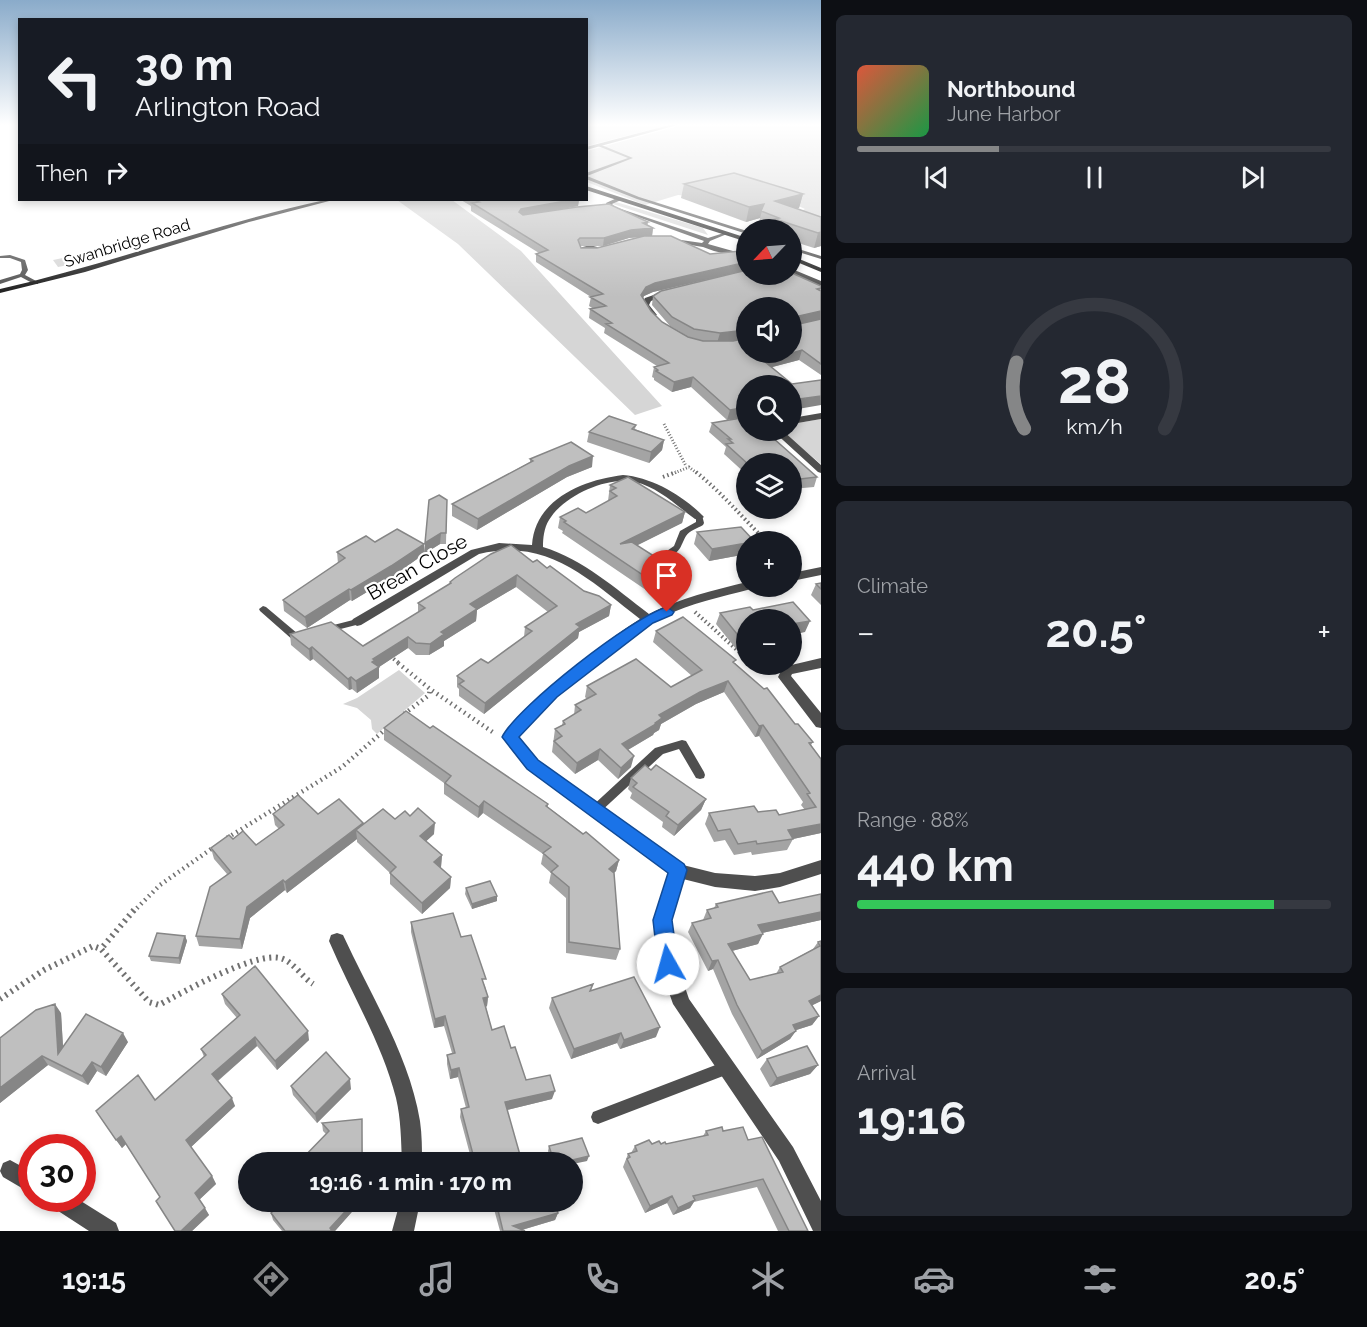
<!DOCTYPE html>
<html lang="en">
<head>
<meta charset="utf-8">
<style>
  :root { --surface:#171b24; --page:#242831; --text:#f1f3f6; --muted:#9ea1a6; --line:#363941; --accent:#858687 }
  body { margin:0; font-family:Raleway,sans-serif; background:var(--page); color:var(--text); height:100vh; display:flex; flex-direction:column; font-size:22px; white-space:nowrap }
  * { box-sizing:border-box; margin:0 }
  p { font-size:20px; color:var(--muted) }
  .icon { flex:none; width:33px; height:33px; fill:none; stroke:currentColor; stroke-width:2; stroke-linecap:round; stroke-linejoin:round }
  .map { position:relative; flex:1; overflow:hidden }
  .sheet { display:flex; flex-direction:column; gap:15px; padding:15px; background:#0d0f14; width:546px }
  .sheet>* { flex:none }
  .guide { position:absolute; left:18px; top:18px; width:570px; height:183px; border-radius:0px; box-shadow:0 3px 9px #0003; background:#171b24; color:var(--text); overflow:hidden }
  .needle { width:39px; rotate:245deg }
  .fabs { position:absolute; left:736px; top:219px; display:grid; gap:12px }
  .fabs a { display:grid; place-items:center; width:66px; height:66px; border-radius:50%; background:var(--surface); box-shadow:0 3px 9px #0003; font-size:30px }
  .speed { position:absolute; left:18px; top:1134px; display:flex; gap:12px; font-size:30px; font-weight:700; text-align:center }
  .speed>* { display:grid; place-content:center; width:78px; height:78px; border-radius:50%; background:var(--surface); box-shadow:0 3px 9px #0003; line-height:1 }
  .speed .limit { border:9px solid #d22; background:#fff; color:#111 }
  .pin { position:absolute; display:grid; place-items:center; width:51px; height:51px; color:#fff; margin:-62px -26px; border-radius:50% 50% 50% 0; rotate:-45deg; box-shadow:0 0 6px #0007 }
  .pin .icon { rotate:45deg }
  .me { position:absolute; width:66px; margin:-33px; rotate:353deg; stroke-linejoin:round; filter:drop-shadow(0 0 4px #0008) }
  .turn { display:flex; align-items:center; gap:21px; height:126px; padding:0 18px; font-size:27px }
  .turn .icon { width:78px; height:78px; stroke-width:2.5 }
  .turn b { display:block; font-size:42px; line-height:51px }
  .then { display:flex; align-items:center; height:57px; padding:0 18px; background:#0003; gap:12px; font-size:22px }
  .big { font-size:45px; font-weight:700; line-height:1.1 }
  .sheet .widget { flex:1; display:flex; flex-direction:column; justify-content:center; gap:9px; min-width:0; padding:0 21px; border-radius:9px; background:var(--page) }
  .sheet .dial { align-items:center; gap:0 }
  .dial svg { height:156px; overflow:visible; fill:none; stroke:var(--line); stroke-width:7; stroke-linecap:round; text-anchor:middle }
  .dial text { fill:var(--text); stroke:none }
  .song { display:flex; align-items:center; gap:18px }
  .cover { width:72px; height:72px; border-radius:9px; background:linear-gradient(135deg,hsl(10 70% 55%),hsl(140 70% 35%)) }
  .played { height:6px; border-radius:3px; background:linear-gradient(90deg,var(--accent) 30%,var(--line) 30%) }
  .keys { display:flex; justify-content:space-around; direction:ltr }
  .heat { display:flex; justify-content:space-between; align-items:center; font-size:33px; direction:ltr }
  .charge { height:9px; border-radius:4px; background:linear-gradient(90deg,#34c759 88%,var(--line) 0) }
  .trip { position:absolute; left:238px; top:1152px; width:345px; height:60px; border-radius:30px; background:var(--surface); box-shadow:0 3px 9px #0003; font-weight:700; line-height:60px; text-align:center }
  .tab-bar { display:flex; height:96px; justify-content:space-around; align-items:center; background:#090b0e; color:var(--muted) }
  .tab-bar .icon { width:42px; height:42px }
  .tab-bar .active { color:var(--accent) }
  .tab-bar b { font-size:27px; color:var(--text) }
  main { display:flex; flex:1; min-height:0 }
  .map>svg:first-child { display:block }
  .green { fill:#d6d6d6 }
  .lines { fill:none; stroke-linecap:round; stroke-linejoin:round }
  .path-far3 { stroke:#717171; stroke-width:3; stroke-dasharray:1 2; stroke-linecap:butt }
  .path-far2 { stroke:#717171; stroke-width:4; stroke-dasharray:1.5 3; stroke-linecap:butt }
  .path-far1 { stroke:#717171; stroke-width:4.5; stroke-dasharray:1.5 4; stroke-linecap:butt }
  .path { stroke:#717171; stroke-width:6; stroke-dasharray:2 4.5; stroke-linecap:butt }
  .lane { fill:#4f4f4f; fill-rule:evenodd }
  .street { fill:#4f4f4f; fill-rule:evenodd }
  .secondary { fill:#1c1c1c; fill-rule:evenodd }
  .wall { fill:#a4a4a4; fill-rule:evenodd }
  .shaded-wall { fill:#868686 }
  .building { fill:#bfbfbf; stroke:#868686; stroke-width:1.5 }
  .route { fill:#1a73e8; stroke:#114b97; stroke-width:1.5 }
  .labels { text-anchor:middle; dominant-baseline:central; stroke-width:4.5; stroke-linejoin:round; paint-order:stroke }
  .far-street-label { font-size:16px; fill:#000; stroke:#fff }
  .street-label { font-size:20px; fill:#000; stroke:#fff }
</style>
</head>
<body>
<main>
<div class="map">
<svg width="821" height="1231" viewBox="0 0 821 1231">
  <rect width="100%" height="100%" fill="#fff"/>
  <path class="green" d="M586,124H672L587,146Z
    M686,124H821V231L801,211L805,209L794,204L678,195L645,205L587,182V151Z
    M397,200H452L521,251L662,406L635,415L458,244Z
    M616,202L703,228L708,235L613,204Z
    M92,252L99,259L58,267L53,260Z
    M821,419V464L781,431L792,430V424Z
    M399,670L425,693L377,734L372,729L371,720L357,708L343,704L357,698Z"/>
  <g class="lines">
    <path class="path-far3" d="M664,424L686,466
      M672,474L689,467L698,474"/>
    <path class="path-far2" d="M696,472C722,493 743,518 767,542
      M663,477L676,472
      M695,612L747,659
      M390,656L400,664"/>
    <path class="path-far1" d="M398,663L430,689L494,733
      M756,664L771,671
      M404,714L429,695L430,689
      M227,838L342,767L386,729
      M133,912L160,885L214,847"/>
    <path class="path" d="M134,910L101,949L149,1002L159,1005C183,992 254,952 280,958C293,961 302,977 313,984
      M0,999L44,970L93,946L101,949"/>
    <path class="lane" d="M599,144L633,158L587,176L639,197L747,231V234L637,199L586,179V173L628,158L598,146Z
      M792,247L821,256V259L792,250Z
      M10,255L25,260L28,270L25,275L38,282V284H34L21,277L0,284V280L20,274L22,270L21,262L10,258H0V256Z
      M696,515H702L704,523L703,525C698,528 689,531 686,536C680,546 681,555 665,555L664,553L674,546L680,531L696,522Z
      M263,606L266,607L298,634L303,635L305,637L297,642L294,641L260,611L259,609Z
      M357,619L362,622L360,624L325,633L320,630L322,628Z
      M682,740L686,741L704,772L705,775L704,778L700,779L696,778L679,749L663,754L598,814L594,816L590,814L588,811L590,808L655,748Z
      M726,1061L731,1063L733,1068L731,1073L598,1124L593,1122L591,1117L593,1112Z"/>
    <path class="street" d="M673,124H681L586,150V147Z
      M619,197L621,200L612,204L615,207L708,238L727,232V234L710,241L708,244L747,255V259L714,251L703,247L665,241L664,240L667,238L702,243L704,241L613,208L602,210L599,208L607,206L606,203Z
      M590,245L608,250L609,251L606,253L590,249L585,250L591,254V256L580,254L579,248Z
      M792,269L821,281V286L792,274Z
      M665,291L672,293L651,301L649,305L657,315L650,317L641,305L645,298Z
      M821,413V419L792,424V418Z
      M772,430H782L821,465V473L818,472Z
      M623,475C652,477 685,497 704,517L699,520L695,519C677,506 658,487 635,482C607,476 564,495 549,520C544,528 543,538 543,547C584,560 615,588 649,614C680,598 714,590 747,582V586H752L751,589C721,597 691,603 663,617C607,645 560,693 517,737L537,761L683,865L715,873L755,876L780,873L821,860V874L780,887L755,891L715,887L683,879L671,920L677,964L689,999L793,1147L821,1201V1231H813L779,1161L673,1004L659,964L655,920L669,873L527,769L502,737C508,727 519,718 527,710C562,676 599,645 640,619C590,580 547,537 479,554L361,625L357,626L351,622L353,619L471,550L499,543L532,545C535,499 583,480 623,475Z
      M821,567V575L792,581V573Z
      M821,658V668L792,674L791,676L821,713V728L816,727L778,677L783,667Z
      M337,933L343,935C371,996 409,1055 420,1121C422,1135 422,1149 422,1162H402C401,1140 401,1119 396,1098C382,1043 351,993 329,941L331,935Z
      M10,1160L32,1172V1194L3,1177L0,1171L3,1163Z
      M46,1198H76L116,1223L119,1231H89L49,1205Z
      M400,1202H420L414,1231H392Z"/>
    <path class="secondary" d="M586,186L747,238V242L586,190Z
      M325,200H333L249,222L85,272L0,293V289C110,264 215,224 325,200Z
      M792,256L821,268V272L792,260Z"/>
  </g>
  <path class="wall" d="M684,184L803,194L799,208L797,209L821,217V246L814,248L792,241V230H767L758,226L760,218L746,222L681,198Z
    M461,200H579L578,206L557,210L648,225L653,228L652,236L747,274L821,286V375L799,360L772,367L727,420L691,387L672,392L654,380V378L652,377L654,367L657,366L604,333L605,328L589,318L590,309H594L589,306L591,297L536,262V254L539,253L471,211V206ZM640,237L597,248H581L580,246H603L629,238ZM732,274L653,296L652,305L670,326L691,338L662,322L651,311L643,298L644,296L653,292ZM747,308L792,352H747Z
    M747,417V430H764L817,477L814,487L792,489V464H747V475L724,454L726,447L709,432L712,423Z
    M636,425L635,429L664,440L662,450L649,463L587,442L589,432Z
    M530,459L592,467L567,477L477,530L452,516V504L530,462Z
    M610,485L685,512L682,523L637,545L668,578L646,590L562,533L563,531L558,528L560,517L586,513L608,501Z
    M447,500L446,544H440L424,554L425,543Z
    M697,532L747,542V554L709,561L694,544Z
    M375,542L424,544V554L392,577L352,601L350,600L307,628L284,611L283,600L338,564L337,552Z
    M533,562L547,568L584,591L611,605L609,616L579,632L578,638L484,714L459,696V689L457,687V676L488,663L524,637L525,627L548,612L516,587L477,610L476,621L444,641V646L429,655H416L408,648L379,667V678L357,693L352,689L349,690L313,659L310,661L291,645L290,634L363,646L418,613V603L450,584V582Z
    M821,583V605L811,595L816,584Z
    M753,610L805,632L747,620V648L737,650L716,624L720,613Z
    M656,631L735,663L813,742L811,745L821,759V833L793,839L787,850L752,855L751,852L734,855L725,840L714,842L705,824L709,813L758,812L779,815L805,810L801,805L803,802L772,756L759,736L755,737L724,692L696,704L661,724L659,730L654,733L653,735L628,750L631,767L618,779L598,760L575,774L552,752L555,729L562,725L563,721L574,715L575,705L587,699L585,697L587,686L671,687L692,676L653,642Z
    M384,728H430L548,804V807L619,860L616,871L614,873L620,949L616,960L566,953V898L549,883L551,873L541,864L543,854L483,813L478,818L444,794V783L384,740Z
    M651,770L706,799L701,810L674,836L662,827L663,822L630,798L632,793L628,789L631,778Z
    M273,814H318L363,825L395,819L434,834L426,841L442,855L441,867L440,868L451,877L450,888L422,914L390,884V873L357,842V839L287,893L285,890L250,918L242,949L199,946L196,936L227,874L214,859L211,848L233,839L256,845L279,829L275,825Z
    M466,888L497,896V901L472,909L465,894Z
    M821,894V920L762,933L758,944L732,951L750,980L776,974L780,967L813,949L818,942L821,941V1001L812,1005L819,1016L812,1025L796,1030L790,1039L757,1059L732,1014L713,969L708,971L688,932L692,923L703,920L707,910L714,908L716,904L779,903Z
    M411,922L461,937L485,986L488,997L487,1006L486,1007L492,1030L511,1048L526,1080L552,1099L507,1110L522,1162H472L460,1117L461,1109L466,1108L458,1077L450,1079L447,1064V1055L452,1053L444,1026L434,1028L411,932Z
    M185,936L187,941L180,964L151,961L149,956Z
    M591,991L656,1037L620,1049L617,1043L571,1059L549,1008L552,998Z
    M222,994L309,1040L277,1070L257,1046L218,1081L235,1106L191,1147L212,1176L216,1184L199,1200L209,1215L192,1231H175L160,1197L126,1144L122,1148L96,1111L155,1100L204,1057L201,1049L237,1018L225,1004Z
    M61,1013L63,1047L128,1042L106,1076L97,1071L88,1085L48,1065L0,1103V1038Z
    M767,1059L818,1065L810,1074L770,1087L760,1069Z
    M291,1086L351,1089L317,1123L293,1095Z
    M322,1123L362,1128L363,1161L342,1162H299L326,1134L323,1131Z
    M706,1131H723L748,1140L808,1231H778L757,1187L694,1202L690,1208L673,1215L667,1203L645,1213L623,1167L628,1154L631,1153L635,1146L652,1144H666L703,1136Z
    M549,1146L587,1161L573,1162H551L548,1151Z
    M492,1202H554L558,1213L555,1220L522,1230L525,1231H500Z
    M358,1205L335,1231H282L273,1220L271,1213Z"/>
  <path class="shaded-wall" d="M803,194L799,208L771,215L775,201Z
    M571,200H579L578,206L521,217L519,212L521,209Z
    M764,204L760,218L746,222L749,207Z
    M648,222L647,228H653L652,236L629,238L603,246L604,238L643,223Z
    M821,232V246L814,248L818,233Z
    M747,262V270L653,292L644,296L639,304L641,295L646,287L655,283Z
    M821,311V320L792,326L794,317Z
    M747,330V339L717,343L720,333Z
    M802,350L799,360L761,370L764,361Z
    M693,377L691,387L672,392L674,382Z
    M821,396V405L792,410V400Z
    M747,407V417L727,420L730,410Z
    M664,440L662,450L649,463L651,452Z
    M593,456L592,467L567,477L477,530L478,519L569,466Z
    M685,512L682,523L618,555L620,544Z
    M441,533L440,544L424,554L425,543Z
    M747,543V554L709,561L712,549Z
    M424,544V554L392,577L352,601L351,590Z
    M671,567L668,578L646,590L649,579Z
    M517,575L516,587L477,610L476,621L444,641V646L429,655L430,644L441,632L470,604Z
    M349,589L350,600L307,628L305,617Z
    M611,605L609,616L579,632L578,638L484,714L485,703L576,624Z
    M810,621L805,632L792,635V624Z
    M408,637V648L379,667V678L357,693L356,681L373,659Z
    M747,638V648L737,650L741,639Z
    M312,647L313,659L310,661L309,649Z
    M351,677L352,689L349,690L348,679Z
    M728,681L724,692L696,704L661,724L659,730L654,733L653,735L619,755L622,744L659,715L700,692Z
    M763,725L759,736L755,737L759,726Z
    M600,749L598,760L575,774L577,763Z
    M634,756L631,767L618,779L621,768Z
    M706,799L701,810L674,836L678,825Z
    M484,801L483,813L478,818L479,807Z
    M363,823L364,834L356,830L357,839L287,893L285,882Z
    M435,823L434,834L420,847V836Z
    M821,824V833L793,839L788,830Z
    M442,855L441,867L434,874V862Z
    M619,860L616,871L606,880L609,869Z
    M451,877L450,888L422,914V903Z
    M283,880L285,890L250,918L242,949L240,939L247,907Z
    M497,896V901L472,909V904Z
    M821,912V920L753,935L758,925Z
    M763,934L758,944L724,953L728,944Z
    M185,936L187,941L180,964L179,958Z
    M718,960L713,969L708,971L712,961Z
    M821,995V1001L803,1010L809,1001Z
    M488,997L487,1006L482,1008L483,998Z
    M55,1004L61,1013L64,1063L58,1054Z
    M445,1016L444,1026L434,1028L435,1019Z
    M819,1016L812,1025L787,1033L793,1025Z
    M660,1027L656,1037L620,1049L624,1040Z
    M308,1031L309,1040L277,1070L275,1061Z
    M796,1031L790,1039L757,1059L762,1051Z
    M123,1033L128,1042L106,1076L101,1067Z
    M621,1033L617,1043L571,1059L574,1049Z
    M255,1037L257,1046L215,1083L212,1074Z
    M42,1056L48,1065L0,1103V1088Z
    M92,1062L97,1071L88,1085L82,1076Z
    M818,1065L810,1074L770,1087L777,1078Z
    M459,1068L458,1077L450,1079L451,1070Z
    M350,1079L351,1089L317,1123L315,1114Z
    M555,1091L552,1099L503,1111L505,1102Z
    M232,1098L235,1106L190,1148L186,1140Z
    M121,1136L126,1144L122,1148L116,1140Z
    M589,1156L587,1161L573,1164V1162H564Z
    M212,1176L216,1184L199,1200L195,1193Z
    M672,1196L667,1203L645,1213L650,1206Z
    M695,1200L690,1208L673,1215L678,1208Z
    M354,1202H357L358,1205L335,1231H331L330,1228Z
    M205,1208L209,1215L192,1231H181Z
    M558,1213L555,1220L518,1231L513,1226Z"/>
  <path class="building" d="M734,173L803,194L775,201L821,217V232L818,233L775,219L779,218L761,211L764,204L749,207L684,184Z
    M474,200H571L521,209L519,212L523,215L577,207L609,204L648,222L643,223L653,228L631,230L604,238H580L578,240L581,248H597L644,236H671L710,254L741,251L747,254V262L655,283L646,287L641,295L651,311L662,322L688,337L703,341H733L747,338V352H792V308H747V330L720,333L694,329L672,317L653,296L661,291L747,270V274H792V273L821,286V288L817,289L821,291V311L794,317L793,323L795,325L821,319V364L802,350L764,361L792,384L821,380V396L792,400V386H747V407L730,410L693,377L674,382L656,371L658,370L654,367L669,363L606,324L612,323L590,309L606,306L590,297L603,294L536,254L548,250L472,203L479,202Z
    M609,416L636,425L632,429L664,440L651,452L589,432Z
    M747,417V430H764L817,477L792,480V464H748L726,444L733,443L728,439H731L712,423Z
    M571,442L593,456L569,466L478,519L452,504L533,461L530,459Z
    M628,477L685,512L620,544L632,542L671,567L649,579L564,522L566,521L560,517L578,508L586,513L617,496L610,491L616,488L610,485Z
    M439,495L447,500L446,533H441L425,543L429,500Z
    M741,527L755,542H747V543L712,549L697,532Z
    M397,529L424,544L391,566L351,590L349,589L305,617L283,600L345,558L337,552L366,536L375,542Z
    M511,545L533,562L537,560L547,568L550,566L584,591L599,596L611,605L576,624L580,627L485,703L459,684L464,681L457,676L481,659L488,663L532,631L525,627L557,606L517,575L470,604L477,609L441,632L444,634L430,644L416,643L408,637L373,659L375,660L372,662L379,667L356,681L351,677L348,679L312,647L309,649L290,634L331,622L363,646L425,608L418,603L451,583L450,582L455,578L491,554Z
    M821,583V589L816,584Z
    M793,602L810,621L792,624V620H747V638L741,639L720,613L750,607L753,610Z
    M683,617L736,660L733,662L764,689L767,688L795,724H798L813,742L809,743L821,759V824L788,830L793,839L757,844L756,841L738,844L730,829L718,831L709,813L754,806L758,812L776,810L779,815L816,807L807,794L810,793L777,745L763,725L759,726L728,681L700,692L659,715L662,718L655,723L656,724L622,744L634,756L621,768L600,749L577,763L554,741L562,736L555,729L565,724L563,721L581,710L575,705L596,694L587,686L636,659L671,687L702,670L656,631Z
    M406,711L430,728L433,726L548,804L546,806L583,834L586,832L619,860L609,869L614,873L620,949L569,942V887L551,872L558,866L543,853L551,847L484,801L479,807L445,783L451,776L384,728Z
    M645,765L651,770L656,765L706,799L678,825L666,816L669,812L633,787L637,783L631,778Z
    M298,795L318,814L339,799L363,823L285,882L283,880L247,907L240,939L196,936L210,887L231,872L211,848L229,835L233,839L243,831L256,845L284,825L273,814Z
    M418,808L435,823L420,836L442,855L434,862L451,877L422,903L390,873L396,867L356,830L383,809L395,819L405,811L410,816Z
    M490,881L497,896L472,904L466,888Z
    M772,891L779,903L821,894V912L758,925L763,934L728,944L750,980L783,972L780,967L820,946L818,942L821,941V995L809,1001L819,1016L793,1025L796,1031L762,1051L737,1005L718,960L712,961L692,923L711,918L707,910L718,907L716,904Z
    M453,913L461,937L471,935L486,979H482L488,997L483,998L492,1030L504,1026L511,1048L515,1047L526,1080L550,1075L555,1091L505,1102L522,1162H475L461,1109L469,1107L459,1068L451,1070L447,1055L455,1053L445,1016L435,1019L411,922Z
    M157,933L185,936L179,958L149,956Z
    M255,966L308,1031L275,1061L255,1037L212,1074L232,1098L186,1140L212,1176L195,1193L205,1208L181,1231H175L156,1201L160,1197L121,1136L116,1140L96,1111L138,1075L155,1100L206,1055L201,1049L240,1015L222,994Z
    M634,977L660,1027L624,1040L621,1033L574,1049L552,998L593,984L590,991Z
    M55,1004L58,1054L86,1014L123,1033L101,1067L92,1062L82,1076L42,1056L0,1088V1038L36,1010Z
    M807,1046L818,1065L777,1078L767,1059Z
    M326,1052L350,1079L315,1114L291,1086Z
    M362,1119V1153L322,1156L327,1162H299L329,1131L322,1123Z
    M722,1127L723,1131L743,1127L748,1140L762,1137L808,1231H789L763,1179L693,1196L695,1200L678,1208L672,1196L650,1206L627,1159L630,1157L628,1154L637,1151L635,1146L649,1140L652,1144L659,1141L661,1144L665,1142L666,1144L708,1135L706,1131Z
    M582,1138L589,1156L564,1162H554L549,1146Z
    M281,1202H354L330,1228L332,1231H285L271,1213Z
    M496,1202H554L558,1213L513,1226L525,1231H503Z"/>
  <linearGradient id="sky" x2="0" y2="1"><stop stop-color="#8aabca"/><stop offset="0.42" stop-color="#fff"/><stop offset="1" stop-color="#fff" stop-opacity="0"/></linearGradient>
  <rect width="821" height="297" fill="url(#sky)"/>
  <path class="route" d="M667,607L674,612L672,615L653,623L557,697L519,737L538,760L684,864L687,870L672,920L678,964L675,971L668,974L661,971L658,964L653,920L668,873L527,769L502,737C518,706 632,617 667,607Z"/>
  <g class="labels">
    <g class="far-street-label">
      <text transform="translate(127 243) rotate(-17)">Swanbridge Road</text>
    </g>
    <g class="street-label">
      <text transform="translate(417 567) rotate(-30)">Brean Close</text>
    </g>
  </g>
</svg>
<div class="fabs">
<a><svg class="needle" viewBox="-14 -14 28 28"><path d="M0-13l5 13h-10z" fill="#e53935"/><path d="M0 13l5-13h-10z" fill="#9ea1a6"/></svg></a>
<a><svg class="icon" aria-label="sound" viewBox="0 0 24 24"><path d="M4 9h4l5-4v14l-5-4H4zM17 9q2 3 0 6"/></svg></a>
<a><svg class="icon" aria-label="search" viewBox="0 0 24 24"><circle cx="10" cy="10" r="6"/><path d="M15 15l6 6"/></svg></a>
<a><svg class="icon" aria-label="layers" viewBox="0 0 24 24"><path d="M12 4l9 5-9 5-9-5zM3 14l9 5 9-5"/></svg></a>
<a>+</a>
<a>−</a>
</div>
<div class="speed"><div class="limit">30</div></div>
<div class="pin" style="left:667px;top:612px;background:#d93025"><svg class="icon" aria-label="arrive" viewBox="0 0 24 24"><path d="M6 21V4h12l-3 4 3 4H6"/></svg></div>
<svg class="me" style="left:668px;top:964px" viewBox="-20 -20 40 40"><circle r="19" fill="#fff"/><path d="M0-13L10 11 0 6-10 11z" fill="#1a73e8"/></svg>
<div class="trip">19:16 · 1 min · 170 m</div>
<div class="guide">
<div class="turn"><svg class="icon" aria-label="left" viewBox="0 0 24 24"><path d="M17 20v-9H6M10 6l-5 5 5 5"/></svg><div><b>30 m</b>Arlington Road</div></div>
<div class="then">Then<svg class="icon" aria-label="right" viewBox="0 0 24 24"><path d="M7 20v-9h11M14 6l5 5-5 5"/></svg></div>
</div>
</div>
<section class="sheet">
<div class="widget">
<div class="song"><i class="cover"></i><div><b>Northbound</b><p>June Harbor</p></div></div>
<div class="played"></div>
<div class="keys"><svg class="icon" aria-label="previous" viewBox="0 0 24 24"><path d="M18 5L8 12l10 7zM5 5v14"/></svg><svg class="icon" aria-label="pause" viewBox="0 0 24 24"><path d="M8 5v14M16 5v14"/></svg><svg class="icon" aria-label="next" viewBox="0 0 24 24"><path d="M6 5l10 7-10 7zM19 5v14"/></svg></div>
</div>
<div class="widget dial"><svg viewBox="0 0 100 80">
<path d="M14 69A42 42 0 1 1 86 69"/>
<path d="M14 69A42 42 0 0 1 10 35" stroke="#858687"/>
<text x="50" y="56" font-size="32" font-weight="700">28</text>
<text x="50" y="72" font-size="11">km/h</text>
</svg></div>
<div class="widget"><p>Climate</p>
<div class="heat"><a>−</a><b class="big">20.5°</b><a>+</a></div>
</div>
<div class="widget"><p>Range · 88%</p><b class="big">440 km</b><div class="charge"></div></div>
<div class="widget"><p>Arrival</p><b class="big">19:16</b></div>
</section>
</main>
<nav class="tab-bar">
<b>19:15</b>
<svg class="icon active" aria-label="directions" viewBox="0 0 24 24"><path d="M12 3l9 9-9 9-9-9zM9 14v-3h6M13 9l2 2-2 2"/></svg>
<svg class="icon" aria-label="music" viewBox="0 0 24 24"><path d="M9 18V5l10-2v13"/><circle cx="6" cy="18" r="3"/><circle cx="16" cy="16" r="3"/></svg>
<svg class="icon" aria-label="phone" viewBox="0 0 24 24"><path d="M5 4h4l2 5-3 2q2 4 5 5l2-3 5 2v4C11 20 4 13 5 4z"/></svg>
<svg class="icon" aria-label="climate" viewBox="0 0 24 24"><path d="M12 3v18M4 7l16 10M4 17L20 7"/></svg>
<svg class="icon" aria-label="car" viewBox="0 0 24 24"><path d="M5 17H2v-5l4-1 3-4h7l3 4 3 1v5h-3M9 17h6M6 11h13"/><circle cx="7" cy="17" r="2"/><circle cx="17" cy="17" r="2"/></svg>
<svg class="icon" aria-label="filters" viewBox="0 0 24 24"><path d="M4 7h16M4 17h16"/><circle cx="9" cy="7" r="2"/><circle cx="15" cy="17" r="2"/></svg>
<b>20.5°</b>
</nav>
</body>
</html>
